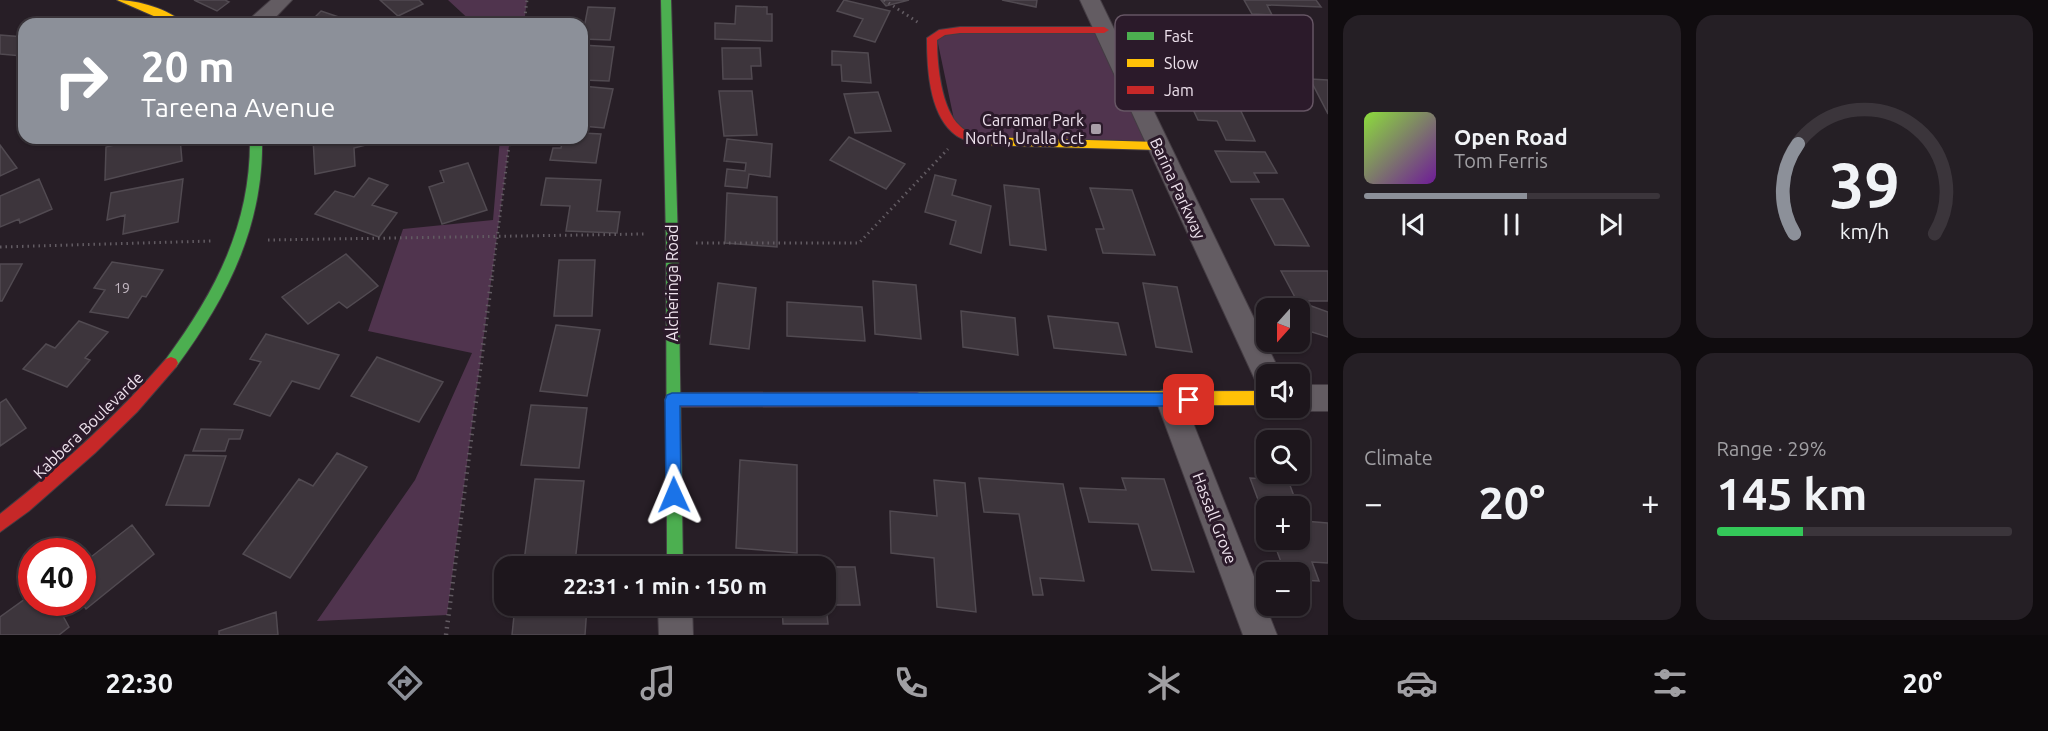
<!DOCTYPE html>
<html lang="en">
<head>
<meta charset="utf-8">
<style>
  :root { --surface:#1d161c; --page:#251f25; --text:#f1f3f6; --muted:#a09fa3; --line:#3b353b; --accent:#8c9099 }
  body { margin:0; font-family:Ubuntu,sans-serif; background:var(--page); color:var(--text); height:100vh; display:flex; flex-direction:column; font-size:22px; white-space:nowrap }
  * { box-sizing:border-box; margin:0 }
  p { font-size:20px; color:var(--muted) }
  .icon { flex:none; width:33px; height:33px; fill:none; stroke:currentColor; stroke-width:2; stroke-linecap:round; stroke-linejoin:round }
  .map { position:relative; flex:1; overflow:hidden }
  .details { display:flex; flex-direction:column; gap:15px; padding:15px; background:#100c0f; width:720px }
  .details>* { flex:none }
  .banner { position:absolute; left:18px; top:18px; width:570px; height:126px; border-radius:18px; box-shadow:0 2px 4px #0004,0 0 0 2px var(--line); background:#8c9099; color:#fff; overflow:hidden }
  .needle { width:39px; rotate:201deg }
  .fabs { position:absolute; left:1256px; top:298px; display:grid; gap:12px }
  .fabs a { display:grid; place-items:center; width:54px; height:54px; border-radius:12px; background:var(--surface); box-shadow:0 2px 4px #0004,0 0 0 2px var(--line); font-size:30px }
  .speed { position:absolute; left:18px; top:538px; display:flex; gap:12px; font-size:30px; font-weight:700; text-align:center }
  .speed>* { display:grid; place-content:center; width:78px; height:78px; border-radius:50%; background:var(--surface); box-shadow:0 2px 4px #0004,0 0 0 2px var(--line); line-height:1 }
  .speed .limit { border:9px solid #d22; background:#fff; color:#111 }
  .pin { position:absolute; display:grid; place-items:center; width:51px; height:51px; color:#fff; margin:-26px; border-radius:12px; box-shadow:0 3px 9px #0006 }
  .me { position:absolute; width:66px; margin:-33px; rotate:359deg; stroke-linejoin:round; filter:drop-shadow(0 0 4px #0008) }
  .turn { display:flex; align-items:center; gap:21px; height:126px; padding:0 24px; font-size:27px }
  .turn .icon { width:78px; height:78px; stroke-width:2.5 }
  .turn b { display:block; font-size:42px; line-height:51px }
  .big { font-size:45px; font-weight:700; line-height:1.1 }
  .details .card { flex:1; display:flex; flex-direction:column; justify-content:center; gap:9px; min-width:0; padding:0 21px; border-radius:18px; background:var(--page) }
  .details .dial { align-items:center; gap:0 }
  .dial svg { height:156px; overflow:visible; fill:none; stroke:var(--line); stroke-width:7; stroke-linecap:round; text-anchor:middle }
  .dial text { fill:var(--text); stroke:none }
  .song { display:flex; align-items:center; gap:18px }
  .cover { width:72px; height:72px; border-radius:9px; background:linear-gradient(135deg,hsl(90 70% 55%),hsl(280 70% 35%)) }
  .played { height:6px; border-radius:3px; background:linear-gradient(90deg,var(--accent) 55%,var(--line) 55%) }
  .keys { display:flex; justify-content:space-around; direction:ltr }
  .heat { display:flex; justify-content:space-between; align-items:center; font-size:33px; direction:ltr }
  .charge { height:9px; border-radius:4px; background:linear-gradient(90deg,#34c759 29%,var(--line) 0) }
  .details .tiles { flex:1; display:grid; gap:15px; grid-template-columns:repeat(2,1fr) }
  .trip { position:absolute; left:494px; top:556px; width:342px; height:60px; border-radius:18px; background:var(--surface); box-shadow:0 2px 4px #0004,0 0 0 2px var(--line); font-weight:700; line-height:60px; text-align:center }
  .menu { display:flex; height:96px; justify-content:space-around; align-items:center; background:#0c090b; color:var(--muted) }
  .menu .icon { width:42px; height:42px }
  .menu .current { color:var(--accent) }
  .menu b { font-size:27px; color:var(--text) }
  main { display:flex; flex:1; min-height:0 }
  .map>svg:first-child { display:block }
  .green { fill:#50344e }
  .building { fill:#3d353c; stroke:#514a51; stroke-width:1.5 }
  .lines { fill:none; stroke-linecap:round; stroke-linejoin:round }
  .street-casing { stroke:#443c43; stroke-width:2 }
  .fast-casing { stroke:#443c43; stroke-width:2 }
  .slow-casing { stroke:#443c43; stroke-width:2 }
  .jam-casing { stroke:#443c43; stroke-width:2 }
  .path-far1 { stroke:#625b62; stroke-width:3; stroke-dasharray:1.5 4; stroke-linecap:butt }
  .path { stroke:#625b62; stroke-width:4.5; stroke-dasharray:1.5 5; stroke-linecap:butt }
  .street { fill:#635c62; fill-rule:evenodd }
  .fast { fill:#4caf50; fill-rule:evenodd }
  .slow { fill:#ffc107; fill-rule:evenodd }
  .jam { fill:#c62828; fill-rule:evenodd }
  .route { fill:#1a73e8; stroke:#114b97; stroke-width:1.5 }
  .poi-dot { fill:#a89da7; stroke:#2b1a2a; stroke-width:2 }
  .labels { text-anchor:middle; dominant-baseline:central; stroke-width:6; stroke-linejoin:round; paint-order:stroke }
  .number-label { font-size:14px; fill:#c2b7c1 }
  .poi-label { font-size:16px; fill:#eee2ed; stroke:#2b1a2a; text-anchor:end }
  .street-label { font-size:16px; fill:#eee2ed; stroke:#2b1a2a }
  .key { fill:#2b1a2a; stroke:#665664; stroke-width:1.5 }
  .key-label { font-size:16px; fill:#eee2ed }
</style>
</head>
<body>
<main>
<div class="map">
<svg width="1328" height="635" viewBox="0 0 1328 635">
  <rect width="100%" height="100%" fill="#271e26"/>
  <path class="green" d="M448,0H527L524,24H474Z
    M1104,30L1158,146L998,144L956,129L936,34Z
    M500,138H510L447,615L317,621L415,480L472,353L368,331L403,229L493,220Z"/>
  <path class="building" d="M194,0H225L229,2L217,11Z
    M380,0H419L423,4L398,16Z
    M844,0L890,11L875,42L854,36L863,19L837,11Z
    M881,0H909L886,6Z
    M1002,0H1037L1036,7Z
    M1244,0H1316L1321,7L1267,5L1272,15L1252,14Z
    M736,6L767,7V14H772V41L715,39V23L735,24Z
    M588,7L615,8L610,40L582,39Z
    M321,11L342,18L336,24H308Z
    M0,35L24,37V53L22,56L0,54Z
    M582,45L614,47L609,81L582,80Z
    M722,48H760L761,66H751L752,79H723Z
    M832,51L868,53L871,83L842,81L841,65H832Z
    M1310,79L1328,80V114Z
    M582,86L613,89L604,128L582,126Z
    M719,91H752L757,135L724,136Z
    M878,92L891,131L855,133L844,94Z
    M1190,103L1238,105L1255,141L1226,140L1217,121L1198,120Z
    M582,133L601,134L596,163L550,160L553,148H561L563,138H582Z
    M849,137L905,164L886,189L830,160Z
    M144,138H180L182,161L105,180L106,147Z
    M313,138H365L366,145L354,148L355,166L315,174Z
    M727,139L772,144L770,177L749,174L747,188L725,186L727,169L745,171L746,163L724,161Z
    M0,145L17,168L0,176Z
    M1215,151L1265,152L1277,173H1254L1259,182H1231Z
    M468,163L487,210L442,224L429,187L444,182L440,171Z
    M935,175L956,180L952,195L991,206L981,253L950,244L956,221L925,212Z
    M369,178L388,185L372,205L397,213L379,237L315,214L335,191L354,197Z
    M546,178L601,180L597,211L620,212L617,233L566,231L570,206L541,205Z
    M39,179L52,209L20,223L19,219L0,227V196Z
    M183,179L178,222L123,234L125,215L107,220L111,193Z
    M1004,185L1039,189L1046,250L1010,245Z
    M1090,188L1132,190L1155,255L1103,253L1096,229H1104Z
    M727,193L777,197V247L725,243Z
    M1251,199H1283L1309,246L1275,245Z
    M346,254L378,286L347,308L339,302L308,324L282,297Z
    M559,260H595L592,316H554Z
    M112,262L163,270L146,297L142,296L128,318L90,312L105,290L94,288Z
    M0,264H22L2,301H0Z
    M1281,271H1328V301H1297Z
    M873,281L916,285L921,339L875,334Z
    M718,283L756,288L749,349L710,344Z
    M1143,283L1177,287L1192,352L1156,347Z
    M787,302L862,307L865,341L787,336Z
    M1303,303L1328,312V337L1302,329Z
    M961,311L1015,318L1018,355L963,347Z
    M1048,316L1118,323L1126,355L1054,348Z
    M79,321L108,332L85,358L90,360L67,387L23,369L46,344L55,348Z
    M556,325L600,330L587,396L540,391Z
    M266,334L339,355L319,389L292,381L270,416L234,404L261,362L250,359Z
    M377,357L443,382L419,422L351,396Z
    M6,399L26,428L0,446V403Z
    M531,405L587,408L579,468L521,465Z
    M201,429L243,430L240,439H229L225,451H193Z
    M337,453L367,467L290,578L243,554L299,479L313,486Z
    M185,455L226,456L209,506L166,505Z
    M740,460L797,465V553L736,548Z
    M979,478L1063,484L1084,581L1040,578L1043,595H1033L1019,514L984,512Z
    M1122,478L1164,479L1194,572L1152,570L1138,524L1089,522L1080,488L1126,490Z
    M1250,478L1288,480L1298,507H1266V521Z
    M535,479L584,481L575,563L524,561Z
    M934,480L965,483L976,612L937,607L934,558L891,553L890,511L937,516Z
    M1299,509L1304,521L1328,523V563L1312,562L1319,581L1299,580V573H1285L1273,540H1299Z
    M132,525L154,554L86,609L82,603V564Z
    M747,566L855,567L860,605H826L828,624H783L782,606H825V567Z
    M32,594V603H56L69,627L59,635H0V617Z
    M515,606H587L585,635H512Z
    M276,612L278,635H219V631Z"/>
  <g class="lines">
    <g class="street-casing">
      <path id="street" d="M271,0H292L269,24H244Z
        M1080,0H1100L1277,366L1281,375H1266V387L1257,384Z
        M1299,385H1328V411H1299L1291,408H1299Z
        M1170,387L1180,391L1184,400L1277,635H1243L1156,400L1160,391Z
        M658,606H692L693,635H659Z"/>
    </g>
    <g class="fast-casing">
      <path id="fast" d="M661,0H671L678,243L683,567H667L666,243Z
        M250,138H262C264,226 227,298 176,367L171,369L166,367L164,363L166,359C216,291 251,224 250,138Z"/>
    </g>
    <g class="slow-casing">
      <path id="slow" d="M117,0C138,0 169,9 185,24H172Z
        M982,137L1158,142L1164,146L1158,150L982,145L976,141Z
        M1266,391V405L917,406L912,404L910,399L912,394L917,392Z"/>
    </g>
    <g class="jam-casing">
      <path id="jam" d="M960,27H1104L1109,30L1104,33H960L945,35L937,40C937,64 941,109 960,126C967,133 977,135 986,138L988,141L982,145C972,142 960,140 952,132C929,111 927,67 927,38L939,30Z
        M171,357L176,359L178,363L176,367L137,412L95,453L29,511L0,532V514C60,467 116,417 166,359Z
        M917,392L922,394L924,399L922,404L917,406L672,407L667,405L665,400L667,395L672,393Z"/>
    </g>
    <path class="path-far1" d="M884,0L919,23
      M524,24L527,0
      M268,240L644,234
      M696,243H859L948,149
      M0,247L212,241
      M492,277L510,138"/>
    <path class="path" d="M446,635L492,275"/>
    <use href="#street" class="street"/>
    <use href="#fast" class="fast"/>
    <use href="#slow" class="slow"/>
    <use href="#jam" class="jam"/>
  </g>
  <path class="route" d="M672,393H1189L1194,395L1196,400L1194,404L1189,406H680L681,495L679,501L674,503L668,501L666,495L665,400L667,395Z"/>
  <rect class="poi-dot" x="1090" y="123" width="12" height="12" rx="3"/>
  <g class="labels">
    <g class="number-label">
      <text x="122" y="288">19</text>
    </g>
    <g class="poi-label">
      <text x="1084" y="120">Carramar Park<tspan x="1084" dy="18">North, Uralla Cct</tspan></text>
    </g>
    <g class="street-label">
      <text transform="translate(1178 188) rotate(65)">Barina Parkway</text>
      <text transform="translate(672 283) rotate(-90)">Alcheringa Road</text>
      <text transform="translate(88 425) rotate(-44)">Kabbera Boulevarde</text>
      <text transform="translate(1215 518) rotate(69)">Hassall Grove</text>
    </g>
  </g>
  <rect x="1115" y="15" width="198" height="96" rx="9" class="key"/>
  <rect x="1127" y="32" width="27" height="8" fill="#4caf50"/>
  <rect x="1127" y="59" width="27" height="8" fill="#ffc107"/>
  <rect x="1127" y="86" width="27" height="8" fill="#c62828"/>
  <g class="key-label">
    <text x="1164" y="42">Fast</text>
    <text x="1164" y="69">Slow</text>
    <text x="1164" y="96">Jam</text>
  </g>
</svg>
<div class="fabs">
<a><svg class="needle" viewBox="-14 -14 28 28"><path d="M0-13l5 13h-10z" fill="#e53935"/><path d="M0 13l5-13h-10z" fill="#a09fa3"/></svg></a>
<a><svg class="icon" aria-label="sound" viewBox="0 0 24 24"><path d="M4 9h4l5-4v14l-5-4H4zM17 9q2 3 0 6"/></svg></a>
<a><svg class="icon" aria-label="search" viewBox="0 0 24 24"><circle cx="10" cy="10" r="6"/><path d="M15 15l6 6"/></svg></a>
<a>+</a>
<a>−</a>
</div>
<div class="speed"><div class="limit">40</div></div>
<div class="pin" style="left:1189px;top:400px;background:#d93025"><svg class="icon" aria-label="arrive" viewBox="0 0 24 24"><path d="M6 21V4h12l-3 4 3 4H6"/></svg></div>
<svg class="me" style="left:674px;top:495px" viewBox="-20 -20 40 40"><path d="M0-17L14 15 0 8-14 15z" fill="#1a73e8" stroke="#fff" stroke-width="4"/></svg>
<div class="trip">22:31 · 1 min · 150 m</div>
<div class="banner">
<div class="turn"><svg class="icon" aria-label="right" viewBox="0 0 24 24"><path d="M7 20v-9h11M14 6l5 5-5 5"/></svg><div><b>20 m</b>Tareena Avenue</div></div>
</div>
</div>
<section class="details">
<div class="tiles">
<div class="card">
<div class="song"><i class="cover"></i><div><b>Open Road</b><p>Tom Ferris</p></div></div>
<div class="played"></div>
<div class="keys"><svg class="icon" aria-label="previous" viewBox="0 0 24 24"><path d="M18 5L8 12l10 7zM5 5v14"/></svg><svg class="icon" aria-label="pause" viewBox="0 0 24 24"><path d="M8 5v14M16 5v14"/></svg><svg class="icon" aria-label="next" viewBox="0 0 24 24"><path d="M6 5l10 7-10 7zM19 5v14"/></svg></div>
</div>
<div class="card dial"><svg viewBox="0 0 100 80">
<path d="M14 69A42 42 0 1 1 86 69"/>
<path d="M14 69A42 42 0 0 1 16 23" stroke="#8c9099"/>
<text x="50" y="56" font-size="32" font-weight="700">39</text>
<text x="50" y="72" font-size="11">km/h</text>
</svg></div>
<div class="card"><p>Climate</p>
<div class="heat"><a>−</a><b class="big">20°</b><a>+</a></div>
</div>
<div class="card"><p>Range · 29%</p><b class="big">145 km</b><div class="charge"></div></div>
</div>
</section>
</main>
<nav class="menu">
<b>22:30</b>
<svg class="icon current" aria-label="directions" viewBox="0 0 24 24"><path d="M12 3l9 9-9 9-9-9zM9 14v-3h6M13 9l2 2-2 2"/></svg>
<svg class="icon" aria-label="music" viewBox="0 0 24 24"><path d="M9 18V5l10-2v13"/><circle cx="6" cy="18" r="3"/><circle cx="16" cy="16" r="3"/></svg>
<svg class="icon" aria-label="phone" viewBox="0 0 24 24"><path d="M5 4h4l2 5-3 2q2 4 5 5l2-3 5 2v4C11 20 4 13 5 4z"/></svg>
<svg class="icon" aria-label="climate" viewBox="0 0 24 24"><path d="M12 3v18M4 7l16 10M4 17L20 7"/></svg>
<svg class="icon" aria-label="car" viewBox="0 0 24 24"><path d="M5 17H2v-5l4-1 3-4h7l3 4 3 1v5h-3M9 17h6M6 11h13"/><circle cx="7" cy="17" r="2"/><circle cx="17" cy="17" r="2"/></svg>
<svg class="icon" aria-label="filters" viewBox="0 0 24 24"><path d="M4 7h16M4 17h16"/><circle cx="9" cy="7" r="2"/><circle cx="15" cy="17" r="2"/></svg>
<b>20°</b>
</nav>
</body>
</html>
